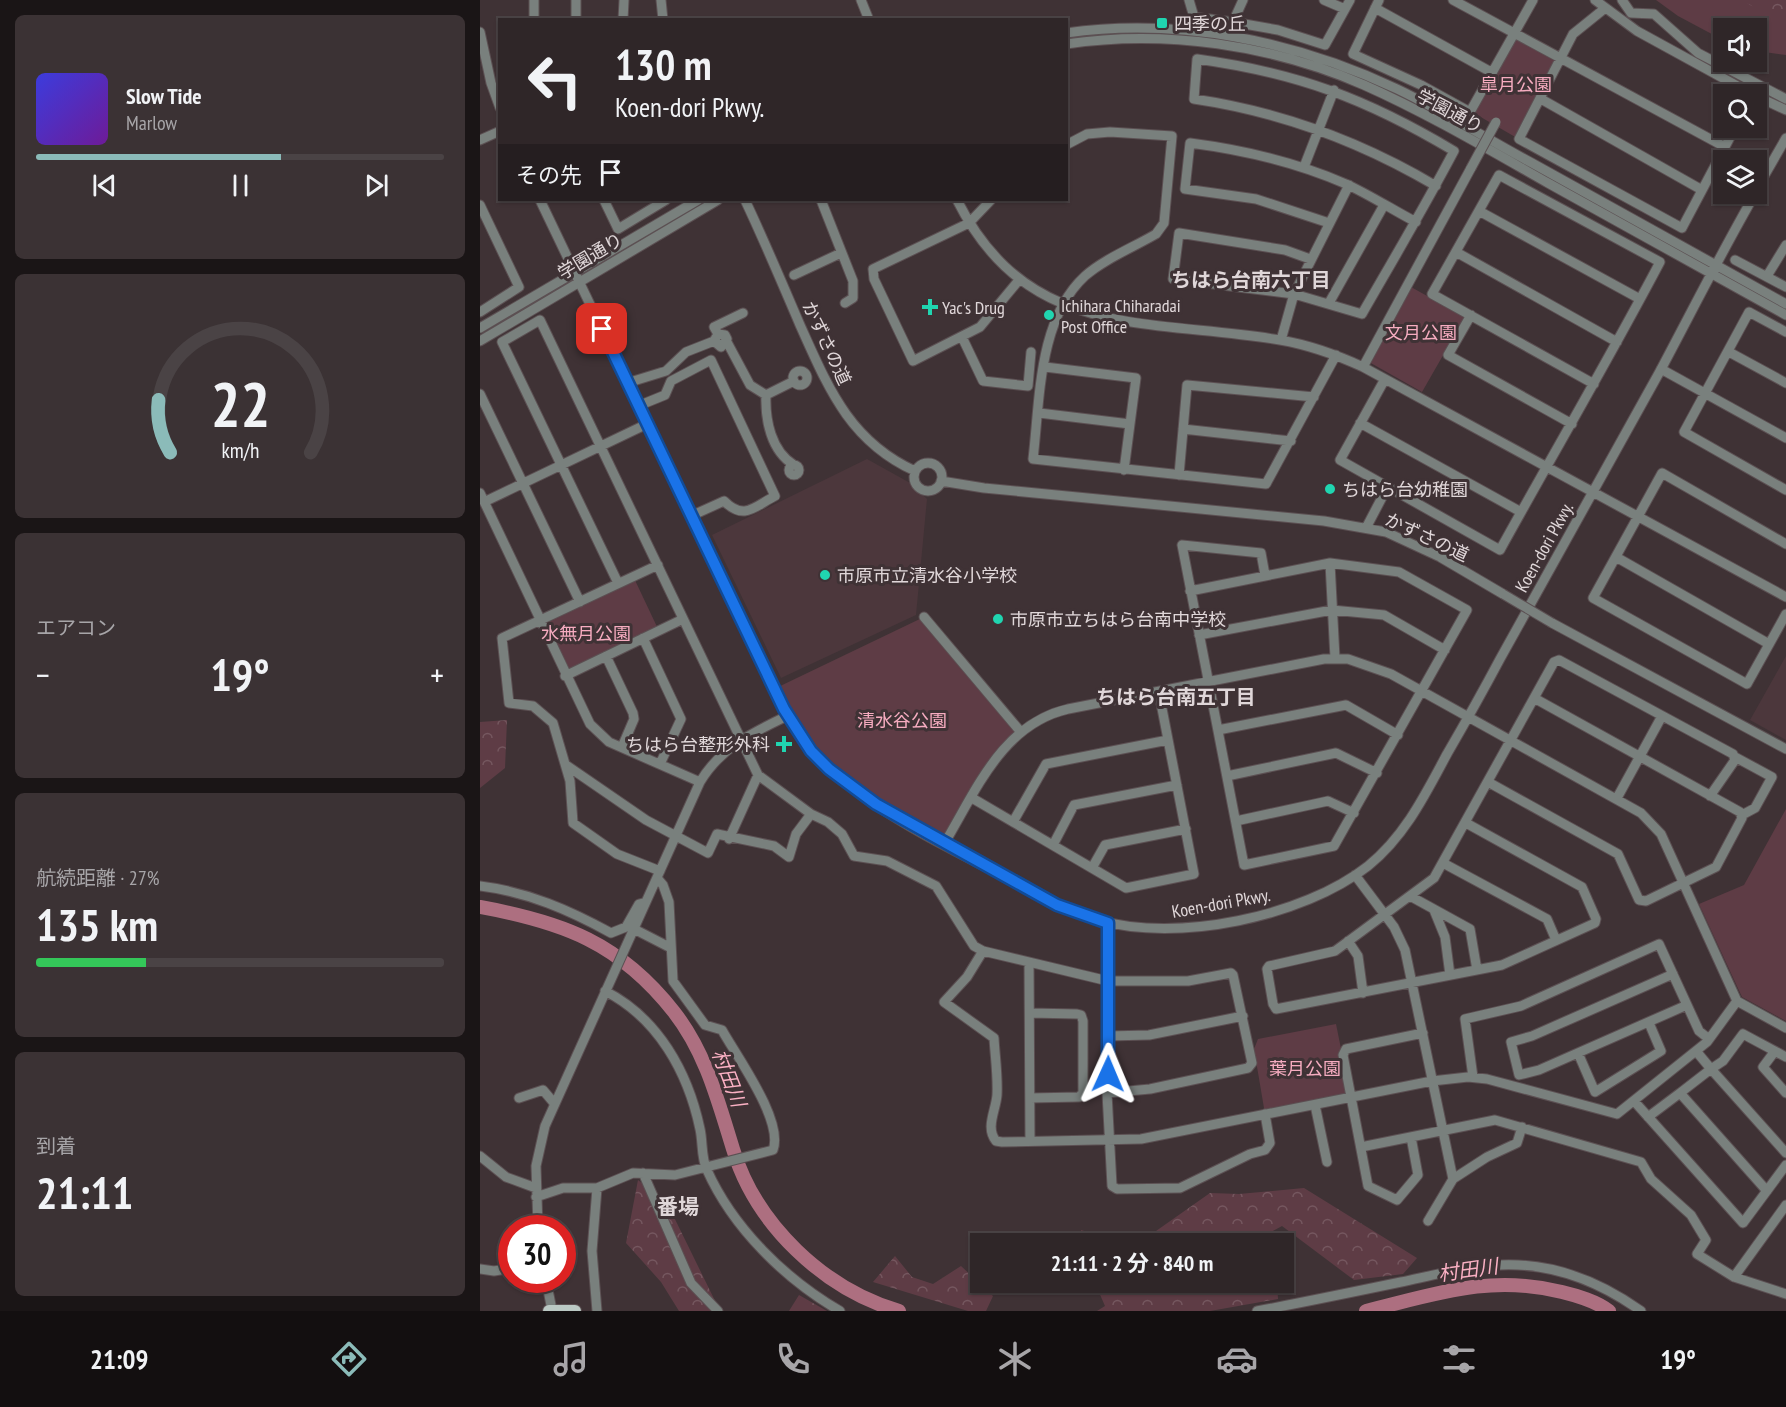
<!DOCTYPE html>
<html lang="ja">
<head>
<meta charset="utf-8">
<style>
  :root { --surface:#2f2628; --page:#3b3234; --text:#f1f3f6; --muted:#a7a5a8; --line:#4a4345; --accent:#8bbbb9 }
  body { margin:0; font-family:"PT Sans Narrow","Noto Sans JP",sans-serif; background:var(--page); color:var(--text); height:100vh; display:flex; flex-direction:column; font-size:22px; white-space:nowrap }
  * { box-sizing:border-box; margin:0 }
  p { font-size:20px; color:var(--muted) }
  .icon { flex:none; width:33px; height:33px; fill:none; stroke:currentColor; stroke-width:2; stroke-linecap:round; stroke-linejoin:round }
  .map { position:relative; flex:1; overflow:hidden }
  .side { display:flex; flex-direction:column; gap:15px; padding:15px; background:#1a1516; width:480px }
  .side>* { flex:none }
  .hud { position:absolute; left:18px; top:18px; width:570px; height:183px; border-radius:0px; box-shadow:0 2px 4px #0004,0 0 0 2px var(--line); background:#2f2628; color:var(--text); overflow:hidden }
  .controls { position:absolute; left:1233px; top:18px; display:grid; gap:12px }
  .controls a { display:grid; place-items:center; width:54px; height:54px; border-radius:0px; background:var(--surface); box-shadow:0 2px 4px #0004,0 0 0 2px var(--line); font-size:30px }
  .speed { position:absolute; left:18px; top:1215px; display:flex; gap:12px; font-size:30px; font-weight:700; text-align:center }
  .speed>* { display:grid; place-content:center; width:78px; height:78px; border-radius:50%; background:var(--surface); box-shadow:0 2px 4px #0004,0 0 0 2px var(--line); line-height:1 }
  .speed .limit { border:9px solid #d22; background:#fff; color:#111 }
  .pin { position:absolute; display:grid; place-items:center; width:51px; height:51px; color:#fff; margin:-26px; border-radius:12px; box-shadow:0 3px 9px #0006 }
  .me { position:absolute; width:66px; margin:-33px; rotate:1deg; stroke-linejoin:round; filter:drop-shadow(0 0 4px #0008) }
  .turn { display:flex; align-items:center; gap:21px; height:126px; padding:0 18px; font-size:27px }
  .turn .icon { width:78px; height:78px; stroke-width:2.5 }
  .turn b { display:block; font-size:42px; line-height:51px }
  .then { display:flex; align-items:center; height:57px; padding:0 18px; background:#0003; gap:12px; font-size:22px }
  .big { font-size:45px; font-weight:700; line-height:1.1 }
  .side .widget { flex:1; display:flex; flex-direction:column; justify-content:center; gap:9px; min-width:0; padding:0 21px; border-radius:9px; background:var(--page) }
  .side .dial { align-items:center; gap:0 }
  .dial svg { height:156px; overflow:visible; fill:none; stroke:var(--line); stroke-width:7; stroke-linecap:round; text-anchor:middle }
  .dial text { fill:var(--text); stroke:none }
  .song { display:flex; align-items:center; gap:18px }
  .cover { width:72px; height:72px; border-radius:9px; background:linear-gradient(135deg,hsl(240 70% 55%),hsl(280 70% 35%)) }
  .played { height:6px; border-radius:3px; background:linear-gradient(90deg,var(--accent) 60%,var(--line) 60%) }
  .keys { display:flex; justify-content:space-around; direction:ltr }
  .heat { display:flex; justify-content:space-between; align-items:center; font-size:33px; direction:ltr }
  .charge { height:9px; border-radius:4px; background:linear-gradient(90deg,#34c759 27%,var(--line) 0) }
  .trip { position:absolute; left:490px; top:1233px; width:324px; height:60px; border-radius:0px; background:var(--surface); box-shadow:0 2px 4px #0004,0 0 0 2px var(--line); font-weight:700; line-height:60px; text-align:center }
  .menu { display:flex; height:96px; justify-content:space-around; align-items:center; background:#130f10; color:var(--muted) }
  .menu .icon { width:42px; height:42px }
  .menu .selected { color:var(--accent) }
  .menu b { font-size:27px; color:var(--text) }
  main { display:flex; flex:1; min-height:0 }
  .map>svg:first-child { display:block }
  .built { fill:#4c373c }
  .green { fill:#5e3c45 }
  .forest { fill:url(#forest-crowns) }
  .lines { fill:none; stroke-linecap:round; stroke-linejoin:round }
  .river { stroke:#ad6f80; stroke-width:14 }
  .minor-casing { stroke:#5c5053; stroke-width:11 }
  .major-casing { stroke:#5c5053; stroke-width:14 }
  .minor { stroke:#79807d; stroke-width:9 }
  .major { stroke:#bbc9c4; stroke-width:12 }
  .minor-bridge-casing { stroke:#5c5053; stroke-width:11; stroke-linecap:butt }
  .minor-bridge { stroke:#79807d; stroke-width:9 }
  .route-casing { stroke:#114b97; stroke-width:15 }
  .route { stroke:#1a73e8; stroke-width:10 }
  .poi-dot { fill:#20d5b0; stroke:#3f3235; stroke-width:2 }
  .labels { text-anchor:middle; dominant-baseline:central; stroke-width:6; stroke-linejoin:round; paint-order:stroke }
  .poi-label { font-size:18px; fill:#e0d7d9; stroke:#3f3235; text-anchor:start }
  .park-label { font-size:18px; fill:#f6acc0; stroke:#3f3235 }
  .street-label { font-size:18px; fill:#e0d7d9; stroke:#3f3235 }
  .neighbourhood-label { font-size:20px; font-weight:bold; fill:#e0d7d9; stroke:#3f3235 }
  .water-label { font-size:20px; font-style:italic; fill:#fab0c3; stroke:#3f3235 }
  .quarter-label { font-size:21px; font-weight:bold; fill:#e0d7d9; stroke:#3f3235 }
</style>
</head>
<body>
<main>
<section class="side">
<div class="widget">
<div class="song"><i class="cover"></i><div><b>Slow Tide</b><p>Marlow</p></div></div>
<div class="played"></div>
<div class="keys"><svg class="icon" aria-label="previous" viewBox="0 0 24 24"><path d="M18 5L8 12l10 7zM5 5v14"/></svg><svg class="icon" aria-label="pause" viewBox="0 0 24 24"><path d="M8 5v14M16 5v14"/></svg><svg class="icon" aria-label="next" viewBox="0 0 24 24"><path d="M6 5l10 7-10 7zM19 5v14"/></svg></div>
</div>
<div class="widget dial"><svg viewBox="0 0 100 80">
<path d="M14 69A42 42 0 1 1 86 69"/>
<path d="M14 69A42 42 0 0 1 8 42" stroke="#8bbbb9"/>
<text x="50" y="56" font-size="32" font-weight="700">22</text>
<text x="50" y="72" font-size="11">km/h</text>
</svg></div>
<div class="widget"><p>エアコン</p>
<div class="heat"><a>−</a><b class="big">19°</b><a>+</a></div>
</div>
<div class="widget"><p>航続距離 · 27%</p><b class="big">135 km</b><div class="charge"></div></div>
<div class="widget"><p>到着</p><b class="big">21:11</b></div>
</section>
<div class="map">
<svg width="1306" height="1311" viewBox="0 0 1306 1311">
  <defs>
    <pattern id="forest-crowns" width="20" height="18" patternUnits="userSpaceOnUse" patternTransform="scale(1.5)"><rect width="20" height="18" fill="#5e3c45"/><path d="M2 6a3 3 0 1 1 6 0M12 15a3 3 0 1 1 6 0" fill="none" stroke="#75575f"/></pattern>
  </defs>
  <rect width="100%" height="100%" fill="#3f3235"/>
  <path class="built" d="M387,459L432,484L447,499L436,615L301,678L232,535Z
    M1306,656V740L1270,720Z"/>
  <path class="green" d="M1176,0H1306V55L1277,51L1276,28H1244L1243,40L1198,16Z
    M1034,34L1077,58L1037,138L992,112Z
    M931,287L985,317L942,392L889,362Z
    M153,576L179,631L85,676L60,621Z
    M444,617L540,731L522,749L464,844L396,804L349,769L294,689Z
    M1306,809V1021L1262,997L1219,904L1264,885Z
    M856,1024L871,1098L785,1114L774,1049L778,1039Z"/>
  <path class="forest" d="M1262,0H1306V27Z
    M27,720L25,768L0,788V722Z
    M158,1180L188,1205L240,1311H199L181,1282L146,1243Z
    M824,1188L937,1258L923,1274L874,1280L802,1226L770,1243H659L730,1193L759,1194Z
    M601,1230L642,1243H603Z
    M415,1256L432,1277L453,1284L481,1266L513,1296L506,1311H488L393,1282Z
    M615,1283H797L798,1299L730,1311H617L625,1306Z
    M319,1295L347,1311H309Z"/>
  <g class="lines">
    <path class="river" d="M0,907C83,922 140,943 194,1012C226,1053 238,1101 253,1149C276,1225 344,1289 419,1311
      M886,1311C956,1294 1010,1274 1082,1292C1098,1296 1116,1301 1129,1311"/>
    <g class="minor-casing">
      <path id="minor" d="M54,0V20
        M181,0L183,20
        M381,0L389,20
        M709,0L714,17L753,22
        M763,0L753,22L798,30L845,45L870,0
        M844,0L865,9
        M899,0L873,54L941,85L990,112L1053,0
        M973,0L1245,147
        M1115,0L1157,31L1272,94
        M1142,0L1151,13L1174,14L1218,53L1306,99
        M895,8L1011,72
        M1124,9L1093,34L1039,139L1202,228L1255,128
        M96,20V0
        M143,20L144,0
        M0,32L11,83L20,108
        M586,33C699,17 815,41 917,89C963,111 1007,139 1052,163C1137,210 1221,257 1306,304
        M586,44C685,29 792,45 884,85C947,113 1008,149 1068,183C1147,227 1227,271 1306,315
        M1276,96L1306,110
        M1061,99L1222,190
        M0,140L20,131
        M586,145L607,134L630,132L692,136L684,223L676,234C654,247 624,259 605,276C558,319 560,400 553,459L786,484L856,355
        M824,167L854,90
        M1276,190L1306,138
        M60,200L304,709C350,795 450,837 533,881C560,896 587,911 618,920C697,943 823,917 888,866C925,836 945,795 967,754C985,723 1003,691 1020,659C1073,564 1126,469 1179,373C1211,313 1241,253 1275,194
        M124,200L138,229L186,200
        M265,200C284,240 302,283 320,325C348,387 369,441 435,471
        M341,200L373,281V298L365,303
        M477,200C548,341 668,318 800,340C829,345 857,355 883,367L1306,597
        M511,200L489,223L393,269L394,279L433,361L500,327L539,280
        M0,205L39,287L0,312
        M999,211L1160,299
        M849,223L776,199L705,189L710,143C764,150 816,162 866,184C890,195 913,210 936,222
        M976,252L1137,342
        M830,259L805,250L699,233L693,279L814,294L882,314C913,260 945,206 974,151C887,99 818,73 717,59L714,99C802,112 880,141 956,186
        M1255,260L1306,287
        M314,275L361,253
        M1287,276L1306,245
        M849,303L904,205
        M991,315L968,355L1092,424
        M0,328L218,200
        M1306,332L1269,312L1204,432L1306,490
        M238,334L234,327L263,313
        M482,337L503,381L548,386L551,352
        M801,340L814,294L869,185
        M0,341L238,200
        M247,342L270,385L286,395C285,420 291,451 314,465
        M1249,352L1306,383
        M565,367L656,378L644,470
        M883,367L991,168
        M1181,369L1306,438
        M313 378a7 7 0 1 1 14 0a7 7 0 1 1-14 0Z
        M905,379L860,460L1020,550C1073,454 1129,359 1180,262L1019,175L952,294L1114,384
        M147,383L186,371L206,352L234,341L238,334L245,335L247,339L241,347L234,341
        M0,394L100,602
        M286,395L314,381
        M158,406L185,395L191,381L231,360L295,496C274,507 264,521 244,501L211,516
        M559,413L650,424
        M880,423L1041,512
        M703,429L811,441
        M434 477a14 14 0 1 1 28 0a14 14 0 1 1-28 0Z
        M309 470a5 5 0 1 1 10 0a5 5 0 1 1-10 0Z
        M699,475L707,385L834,397
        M461,481L504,488L844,521L906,532L960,557L1023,594
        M0,493L110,724L129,742L220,782
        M4,502L167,424
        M886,528L908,486
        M1306,544L1182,473L1113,598L1267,684L1306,614
        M1136,557L1289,644
        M850,563L855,658
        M178,565L22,638L29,703L53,706L73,723L90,781L93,823L137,854L180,871
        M138,583L22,342L60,320L278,775L331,814L348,822L362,834L374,856L407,861L456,886L494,946L503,951L628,981H708L751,973L753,975L772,1063L768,1068L670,1089L627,1093
        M710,591L850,563L919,572L987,610L854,846L764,865L702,545L781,553L785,575
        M444,617L540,731
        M1072,623L1306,749
        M719,635L852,610L904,615L965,650
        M163,638L201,719L180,764
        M126,656L153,713L154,719L142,747
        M85,676L203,619
        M738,730L866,705L918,735
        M1255,757L1292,777L1275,808L1262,815
        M86,765L166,820L228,853L237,834L294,846L309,857L316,834L331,814
        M747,776L856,753L897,773
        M1008,782L1138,854L1159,900L1166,901L1236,867L1262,818L1260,812L1054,698
        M492,798L646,888L714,874L679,693
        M1137,798L1182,716
        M756,821L848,801L874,813
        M533,822L566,764L688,740
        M986,823L1102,887L1116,919L1115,923L1022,965L796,1009L793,1004L787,969L789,966L855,951L954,878L1074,662L1079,660L1253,754L1255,760L1230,796
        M249,839L278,775
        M464,844C496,791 522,724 588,709L844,659H868L911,674L1161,813L1181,834L1257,1001L1306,1028
        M573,845L594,805L697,785
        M963,863L1067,919L1076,940
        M612,868L625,845L706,829
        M875,875L914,927L925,950L973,1179
        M0,886C48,892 89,910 131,933L146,927L159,904L163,903
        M930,896L990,929L997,970
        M954,910L965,937L970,975
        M628,923L627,1093L632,1186L637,1189L700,1188L770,1154L785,1150L790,1143L785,1114
        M154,929L191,948
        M868,941L878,956L883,993
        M503,951L487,977L464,1002L514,1038C515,1056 518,1076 517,1095C516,1110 505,1128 516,1141L522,1142L661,1139L952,1081L988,1077L1007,1079L1137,1114L1227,1042L1257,1001
        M549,963L550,1141
        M1193,974L1052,1036L1031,1042L1039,1075L1059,1070L1207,1005
        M125,991C178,1018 208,1072 220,1129C223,1142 221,1158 227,1170C253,1228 305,1279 360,1311
        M550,1013L597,1014L601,1015L603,1021V1093L599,1097L550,1098
        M628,1036L669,1035L763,1016
        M1216,1051L1231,1069L1243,1061L1263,1034L1306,1057
        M1295,1051L1283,1067L1306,1093
        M1098,1053L1115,1092L1181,1051L1169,1023
        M993,1077L985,1019L1041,1006L1179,944L1219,1031L1229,1039
        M1200,1093L1231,1069L1306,1153
        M39,1098L63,1090L74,1103
        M1154,1101L1263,1223L1306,1165
        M835,1105L847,1162
        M1168,1117L1200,1093L1287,1191
        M931,1137L938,1175L917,1200L888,1186L863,1055L866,1049L943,1033
        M881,1147L1015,1120L1161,1162L1171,1179L1211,1215L1226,1240L1217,1254L1254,1277L1306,1294
        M0,1156L26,1177L56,1188
        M163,1173L211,1283L238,1311
        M117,1188L112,1251L117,1311
        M56,1197L83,1188H117L153,1173L195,1175L293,1150C304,1121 257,1057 242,1030L225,1025L193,981L189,902L183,885L177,878
        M948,1221L973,1179L1007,1157L1037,1143L1042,1127
        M58,1228L56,1166L65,1126L220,782C241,747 272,733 307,716
        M0,1269L14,1271L32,1268
        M1254,1277L1306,1205
        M66,1280L72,1310
        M777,1311C825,1302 873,1292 921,1282C959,1274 999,1263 1038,1265C1083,1267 1126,1286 1161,1311"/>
    </g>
    <g class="major-casing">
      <path id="major" d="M69,1311H95"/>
    </g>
    <use href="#minor" class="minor"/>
    <use href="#major" class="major"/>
    <g class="minor-bridge-casing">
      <path id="minor-bridge" d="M991,168L1016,122
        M1023,594L1072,623"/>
    </g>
    <use href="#minor-bridge" class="minor-bridge"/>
  </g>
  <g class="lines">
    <g class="route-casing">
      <path id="route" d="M122,329L304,709L331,751L349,769L396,804L577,905L628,923V1074"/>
    </g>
    <use href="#route" class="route"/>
  </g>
  <g class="poi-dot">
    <rect x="676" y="17" width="12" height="12" rx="3"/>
    <path d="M447 298h6v6h6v6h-6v6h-6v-6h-6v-6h6z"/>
    <circle cx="569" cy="315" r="6"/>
    <circle cx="850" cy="489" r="6"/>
    <circle cx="345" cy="575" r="6"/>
    <circle cx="518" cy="619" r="6"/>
    <path d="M301 735h6v6h6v6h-6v6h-6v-6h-6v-6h6z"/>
  </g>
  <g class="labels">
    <g class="poi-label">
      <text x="694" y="23">四季の丘</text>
      <text x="581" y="305">Ichihara Chiharadai<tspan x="581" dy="21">Post Office</tspan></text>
      <text x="462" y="307">Yac's Drug</text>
      <text x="862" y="489">ちはら台幼稚園</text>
      <text x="357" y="575">市原市立清水谷小学校</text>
      <text x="530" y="619">市原市立ちはら台南中学校</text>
      <text x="290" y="744" text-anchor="end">ちはら台整形外科</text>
    </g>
    <g class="park-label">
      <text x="1036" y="84">皐月公園</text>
      <text x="941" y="332">文月公園</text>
      <text x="106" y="633">水無月公園</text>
      <text x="422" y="720">清水谷公園</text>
      <text x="825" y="1068">葉月公園</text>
    </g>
    <g class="street-label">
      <text transform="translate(970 111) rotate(28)">学園通り</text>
      <text transform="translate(110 256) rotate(-31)">学園通り</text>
      <text transform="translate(347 343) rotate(65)">かずさの道</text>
      <text transform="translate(947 537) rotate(25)">かずさの道</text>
      <text transform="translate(1064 547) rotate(-61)">Koen-dori Pkwy.</text>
      <text transform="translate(741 903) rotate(-10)">Koen-dori Pkwy.</text>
    </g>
    <g class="neighbourhood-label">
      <text x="771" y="280">ちはら台南六丁目</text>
      <text x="696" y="697">ちはら台南五丁目</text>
    </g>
    <g class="water-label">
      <text transform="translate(249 1078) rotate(69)">村田川</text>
      <text transform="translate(988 1270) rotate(-8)">村田川</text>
    </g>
    <g class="quarter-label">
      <text x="198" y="1206">番場</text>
    </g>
  </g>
</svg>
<div class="controls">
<a><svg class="icon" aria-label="sound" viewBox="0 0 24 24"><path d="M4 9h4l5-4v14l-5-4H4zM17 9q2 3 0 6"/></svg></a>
<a><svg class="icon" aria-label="search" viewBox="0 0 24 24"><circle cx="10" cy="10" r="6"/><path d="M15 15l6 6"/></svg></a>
<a><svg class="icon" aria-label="layers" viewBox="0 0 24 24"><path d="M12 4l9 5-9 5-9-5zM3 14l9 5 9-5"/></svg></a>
</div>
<div class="speed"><div class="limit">30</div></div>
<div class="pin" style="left:122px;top:329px;background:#d93025"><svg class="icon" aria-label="arrive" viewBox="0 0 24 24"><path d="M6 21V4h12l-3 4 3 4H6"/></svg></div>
<svg class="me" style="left:628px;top:1074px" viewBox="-20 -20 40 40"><path d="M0-17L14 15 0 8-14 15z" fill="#1a73e8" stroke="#fff" stroke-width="4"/></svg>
<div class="trip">21:11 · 2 分 · 840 m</div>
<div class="hud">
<div class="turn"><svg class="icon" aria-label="left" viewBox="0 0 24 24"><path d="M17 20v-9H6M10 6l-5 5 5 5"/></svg><div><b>130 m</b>Koen-dori Pkwy.</div></div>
<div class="then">その先<svg class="icon" aria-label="arrive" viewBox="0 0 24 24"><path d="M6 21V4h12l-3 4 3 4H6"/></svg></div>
</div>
</div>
</main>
<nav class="menu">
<b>21:09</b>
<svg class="icon selected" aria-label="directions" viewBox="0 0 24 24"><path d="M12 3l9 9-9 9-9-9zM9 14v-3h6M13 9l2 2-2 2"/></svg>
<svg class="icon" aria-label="music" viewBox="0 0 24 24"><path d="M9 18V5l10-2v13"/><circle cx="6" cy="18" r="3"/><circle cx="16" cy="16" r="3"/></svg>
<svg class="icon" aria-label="phone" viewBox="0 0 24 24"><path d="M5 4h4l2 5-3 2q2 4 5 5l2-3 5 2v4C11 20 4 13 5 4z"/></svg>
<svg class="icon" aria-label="climate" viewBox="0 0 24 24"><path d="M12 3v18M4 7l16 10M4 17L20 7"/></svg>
<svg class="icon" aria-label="car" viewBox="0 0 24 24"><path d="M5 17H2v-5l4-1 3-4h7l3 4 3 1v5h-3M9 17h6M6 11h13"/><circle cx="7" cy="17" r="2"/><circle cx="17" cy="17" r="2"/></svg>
<svg class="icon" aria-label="filters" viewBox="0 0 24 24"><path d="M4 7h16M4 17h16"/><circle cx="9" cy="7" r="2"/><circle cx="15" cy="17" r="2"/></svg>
<b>19°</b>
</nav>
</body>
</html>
